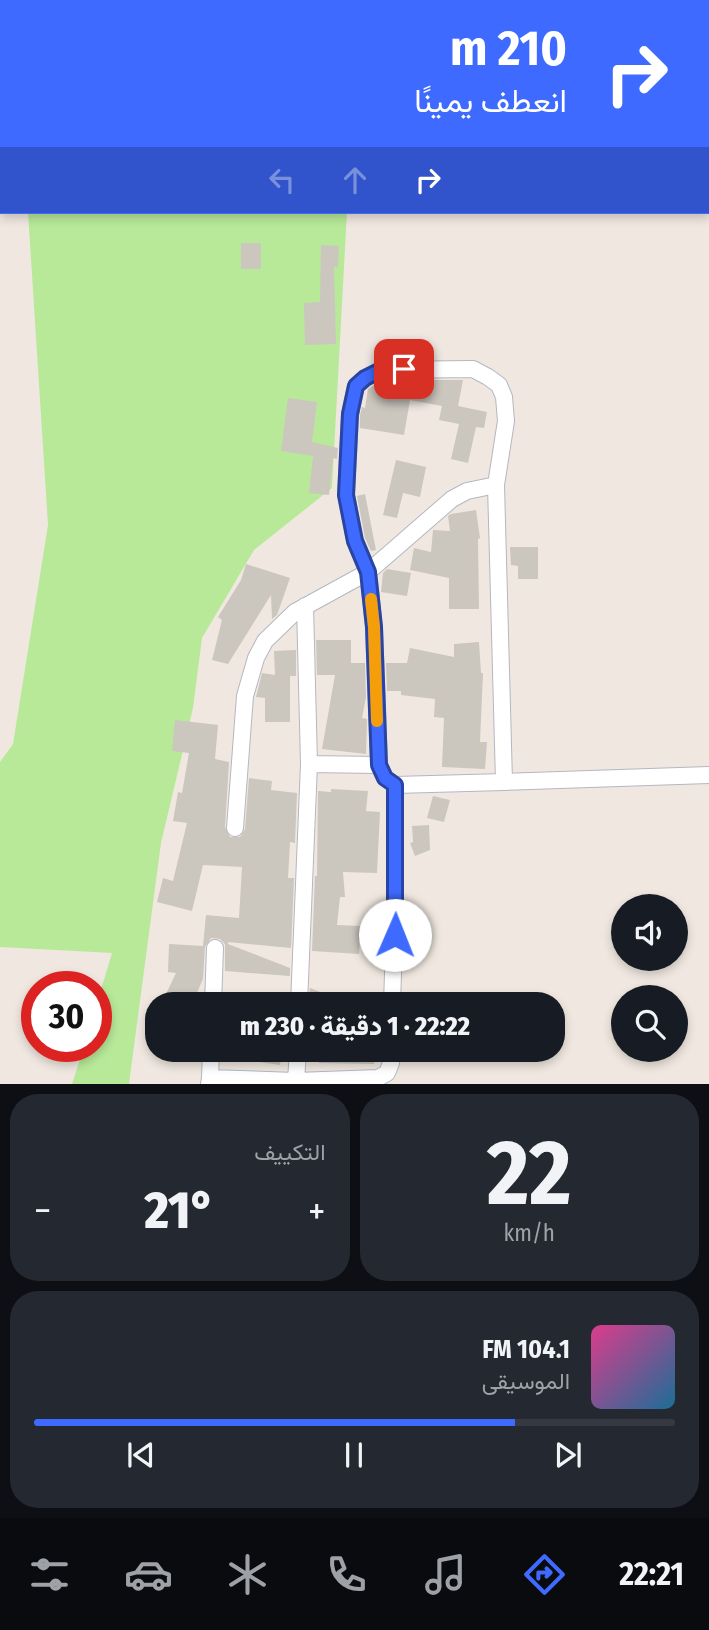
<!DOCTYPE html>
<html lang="ar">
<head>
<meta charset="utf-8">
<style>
  :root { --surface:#171b24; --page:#242831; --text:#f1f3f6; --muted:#9ea1a6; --line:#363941; --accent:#3e6aff }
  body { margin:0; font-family:"Fira Sans Condensed",Vazirmatn,sans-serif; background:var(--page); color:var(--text); direction:rtl; height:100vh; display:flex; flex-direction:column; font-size:26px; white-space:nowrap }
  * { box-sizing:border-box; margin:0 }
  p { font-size:23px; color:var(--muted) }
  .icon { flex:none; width:38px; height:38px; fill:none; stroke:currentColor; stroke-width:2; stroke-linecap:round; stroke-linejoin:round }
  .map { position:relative; height:1084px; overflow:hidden; direction:ltr }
  .panel { display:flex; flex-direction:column; gap:10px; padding:10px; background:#0d0f14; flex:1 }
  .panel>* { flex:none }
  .banner { position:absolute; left:0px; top:0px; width:710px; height:214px; box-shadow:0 4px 10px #0003; direction:rtl; background:#3e6aff; color:#fff; overflow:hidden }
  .tools { position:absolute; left:611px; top:894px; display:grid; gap:14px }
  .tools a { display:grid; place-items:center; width:77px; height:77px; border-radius:50%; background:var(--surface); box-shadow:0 4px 10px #0003; font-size:35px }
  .speed { position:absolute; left:21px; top:971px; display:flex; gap:14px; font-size:35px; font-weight:700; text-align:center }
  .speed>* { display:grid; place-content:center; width:91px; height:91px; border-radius:50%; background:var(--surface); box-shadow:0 4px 10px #0003; line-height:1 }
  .speed .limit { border:10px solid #d22; background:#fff; color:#111 }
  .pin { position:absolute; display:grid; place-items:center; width:60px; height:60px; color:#fff; margin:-30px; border-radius:14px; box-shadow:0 4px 10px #0006 }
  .me { position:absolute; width:77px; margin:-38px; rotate:1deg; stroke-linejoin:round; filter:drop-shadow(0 0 5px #0008) }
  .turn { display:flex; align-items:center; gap:24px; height:147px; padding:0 28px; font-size:32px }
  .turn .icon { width:91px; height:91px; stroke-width:2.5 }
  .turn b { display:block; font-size:49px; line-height:60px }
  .lanes { display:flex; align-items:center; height:66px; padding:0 28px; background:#0003; justify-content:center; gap:35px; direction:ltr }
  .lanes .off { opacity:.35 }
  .big { font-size:52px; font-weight:800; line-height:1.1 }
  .panel .widget { flex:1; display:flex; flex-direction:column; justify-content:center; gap:10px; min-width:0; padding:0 24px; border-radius:28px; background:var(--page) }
  .panel .dial { align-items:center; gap:0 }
  .dial b { font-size:91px; line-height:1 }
  .song { display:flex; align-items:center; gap:21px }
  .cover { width:84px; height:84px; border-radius:10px; background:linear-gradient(135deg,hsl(330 70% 55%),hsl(200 70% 35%)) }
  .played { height:7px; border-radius:4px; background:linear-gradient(90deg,var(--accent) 75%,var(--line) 75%) }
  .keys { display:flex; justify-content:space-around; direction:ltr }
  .heat { display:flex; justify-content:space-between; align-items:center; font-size:38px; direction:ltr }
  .panel .tiles { flex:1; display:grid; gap:10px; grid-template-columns:1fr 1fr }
  .widget:last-child { grid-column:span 2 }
  .trip { position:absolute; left:145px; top:992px; width:420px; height:70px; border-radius:28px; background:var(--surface); box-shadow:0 4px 10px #0003; font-weight:800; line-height:70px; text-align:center; direction:rtl }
  .dock { display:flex; height:112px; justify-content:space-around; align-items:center; background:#090b0e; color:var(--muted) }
  .dock .icon { width:49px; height:49px }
  .dock .on { color:var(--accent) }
  .dock b { font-size:32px; color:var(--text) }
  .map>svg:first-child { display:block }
  .green { fill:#b8e999 }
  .building { fill:#cbc6be }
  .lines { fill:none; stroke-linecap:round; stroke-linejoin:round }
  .minor-casing { stroke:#b4b7c2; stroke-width:18 }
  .minor { stroke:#fff; stroke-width:16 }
  .route-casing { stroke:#2845a6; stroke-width:18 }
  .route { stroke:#3e6aff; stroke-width:12 }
  .slow { stroke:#f59e0b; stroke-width:12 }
</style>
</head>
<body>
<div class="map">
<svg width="709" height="1084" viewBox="0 0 709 1084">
  <rect width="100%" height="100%" fill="#f0e8e0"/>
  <path class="green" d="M0,0H225L2,2V70Z
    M28,212H347L332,488L254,550L202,638L193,708L161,843L129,1084H72L84,1047L96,1046V1006L112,953L0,947V762L13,744L48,525Z"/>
  <path class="building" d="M241,243H261V269H241Z
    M321,245L339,246L338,267H334L336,344L305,345L304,303L320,302Z
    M406,380H463L458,406L487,412L484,428L476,427L468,463L451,459L459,424L439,420L442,406L410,400L404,435L360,428V415L362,407L365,408L368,389L375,385L404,389Z
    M288,398L317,402L312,442L338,448L337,459L333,458L329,495L309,493L313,456L281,451Z
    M396,460L426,467L420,497L403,493L397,518L383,515Z
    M365,494L376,550L371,551L365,538L357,496Z
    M476,510L480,538L478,539L479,609H449V578L410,570L414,548L431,552L433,530L450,531L448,516L451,514Z
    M510,547H538V579H518V566L511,565Z
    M246,564L290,578L277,615L272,619L271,595L228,664L212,660L222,620L218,617L241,580Z
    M387,569L411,573L407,596L381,592L383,573Z
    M316,640H351V663H365L366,697L362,718L367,719L366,754L322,749L335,675H317Z
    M479,642L481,673H483L480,742H487L485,769L442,767L444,718L434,717L435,699L401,695V691H387L386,663H407L410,648L454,657V644Z
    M296,650V676H290V722H265V698L256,697L262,673L275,675L274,651Z
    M175,720L218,725L215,759L229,762L225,827L230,837H240L245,829L249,778L272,781L271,790L297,793L295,843L290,842L288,878H294L291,948L228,942V944L290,968V976L225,971V944L220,939L211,938L205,947L203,979L192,1004L166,994L176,973L168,972L169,944L203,946L206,915L239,918L242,867L203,865L192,911L157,902L163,878L173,881L187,823L173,821L178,792L182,793L189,753L172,751Z
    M331,789L368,791L366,811L380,812L377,873L343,872L345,897H340L337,925L361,926L359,954L312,951L315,876H317L318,791L331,792Z
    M433,796L450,800L444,822L427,818Z
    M429,825L430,850L415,856L410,843L413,842L412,826Z
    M310,988L351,1004H309Z
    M238,1050H282L280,1065L237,1059Z
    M319,1050H375L374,1064L319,1063Z"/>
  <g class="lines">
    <g class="minor-casing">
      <path id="minor" d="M496,485L506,421L504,397L499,385L488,377L473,369L381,370L365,378L356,386L350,414L346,495L355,541L368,572L374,627L379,765L385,778L395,785L504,782
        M305,606L309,764L379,765
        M235,828L245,696L256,658L265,641L295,612L368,572L452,499L467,491L496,485L504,782L709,775
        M213,1004L215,948
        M299,1004L309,764
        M392,1004L395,912V785
        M210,1078L211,1050
        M296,1081L298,1050
        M209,1084L210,1078L296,1081L378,1078L387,1073L391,1063V1050"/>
    </g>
    <use href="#minor" class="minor"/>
  </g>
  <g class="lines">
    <g class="route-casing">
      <path id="route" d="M395,935V785L385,778L379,765L374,627L368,572L355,541L346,495L350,414L356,386L365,378L381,370L404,369"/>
    </g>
    <use href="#route" class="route"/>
    <path class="slow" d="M371,599L374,627L377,721"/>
  </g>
</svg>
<div class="tools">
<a><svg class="icon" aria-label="sound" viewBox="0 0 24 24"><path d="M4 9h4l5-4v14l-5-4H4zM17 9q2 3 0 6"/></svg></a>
<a><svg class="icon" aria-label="search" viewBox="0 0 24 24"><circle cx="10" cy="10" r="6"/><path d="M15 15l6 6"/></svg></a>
</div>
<div class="speed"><div class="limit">30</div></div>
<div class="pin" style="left:404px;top:369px;background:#d93025"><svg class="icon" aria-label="arrive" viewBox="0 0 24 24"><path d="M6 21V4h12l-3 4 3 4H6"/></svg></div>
<svg class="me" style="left:395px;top:935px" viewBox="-20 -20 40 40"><circle r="19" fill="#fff"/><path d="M0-13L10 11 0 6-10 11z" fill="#3e6aff"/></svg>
<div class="trip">22:22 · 1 دقيقة · 230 m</div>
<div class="banner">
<div class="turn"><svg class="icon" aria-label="right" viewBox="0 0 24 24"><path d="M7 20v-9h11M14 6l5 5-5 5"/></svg><div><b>210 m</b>انعطف يمينًا</div></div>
<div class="lanes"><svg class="icon off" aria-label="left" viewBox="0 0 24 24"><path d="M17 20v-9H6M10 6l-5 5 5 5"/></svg><svg class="icon off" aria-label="ahead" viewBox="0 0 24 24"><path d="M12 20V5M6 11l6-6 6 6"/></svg><svg class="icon" aria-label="right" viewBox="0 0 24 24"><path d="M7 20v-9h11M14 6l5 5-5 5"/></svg></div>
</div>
</div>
<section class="panel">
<div class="tiles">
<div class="widget dial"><b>22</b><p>km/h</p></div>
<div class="widget"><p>التكييف</p>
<div class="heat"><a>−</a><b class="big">21°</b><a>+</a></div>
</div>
<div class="widget">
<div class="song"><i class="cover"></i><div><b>104.1 FM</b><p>الموسيقى</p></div></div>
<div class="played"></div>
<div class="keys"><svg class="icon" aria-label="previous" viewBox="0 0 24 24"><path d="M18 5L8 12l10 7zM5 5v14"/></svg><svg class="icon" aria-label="pause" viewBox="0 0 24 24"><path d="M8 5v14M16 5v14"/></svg><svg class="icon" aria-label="next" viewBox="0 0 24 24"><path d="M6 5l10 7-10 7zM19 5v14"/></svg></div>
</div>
</div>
</section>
<nav class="dock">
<b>22:21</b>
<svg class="icon on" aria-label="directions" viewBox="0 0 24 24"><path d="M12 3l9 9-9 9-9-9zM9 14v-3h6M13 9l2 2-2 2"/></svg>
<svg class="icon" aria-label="music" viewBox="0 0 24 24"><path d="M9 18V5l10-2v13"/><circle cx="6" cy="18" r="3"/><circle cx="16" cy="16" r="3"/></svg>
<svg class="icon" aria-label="phone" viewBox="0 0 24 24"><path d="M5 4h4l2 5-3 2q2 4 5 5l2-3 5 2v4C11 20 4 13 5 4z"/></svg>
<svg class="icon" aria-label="climate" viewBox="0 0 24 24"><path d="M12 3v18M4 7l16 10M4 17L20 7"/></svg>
<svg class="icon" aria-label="car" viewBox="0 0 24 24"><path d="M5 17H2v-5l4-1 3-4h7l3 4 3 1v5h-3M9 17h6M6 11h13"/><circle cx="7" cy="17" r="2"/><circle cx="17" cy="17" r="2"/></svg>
<svg class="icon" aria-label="filters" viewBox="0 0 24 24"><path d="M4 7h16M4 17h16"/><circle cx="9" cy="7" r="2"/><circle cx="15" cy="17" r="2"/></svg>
</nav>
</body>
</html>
